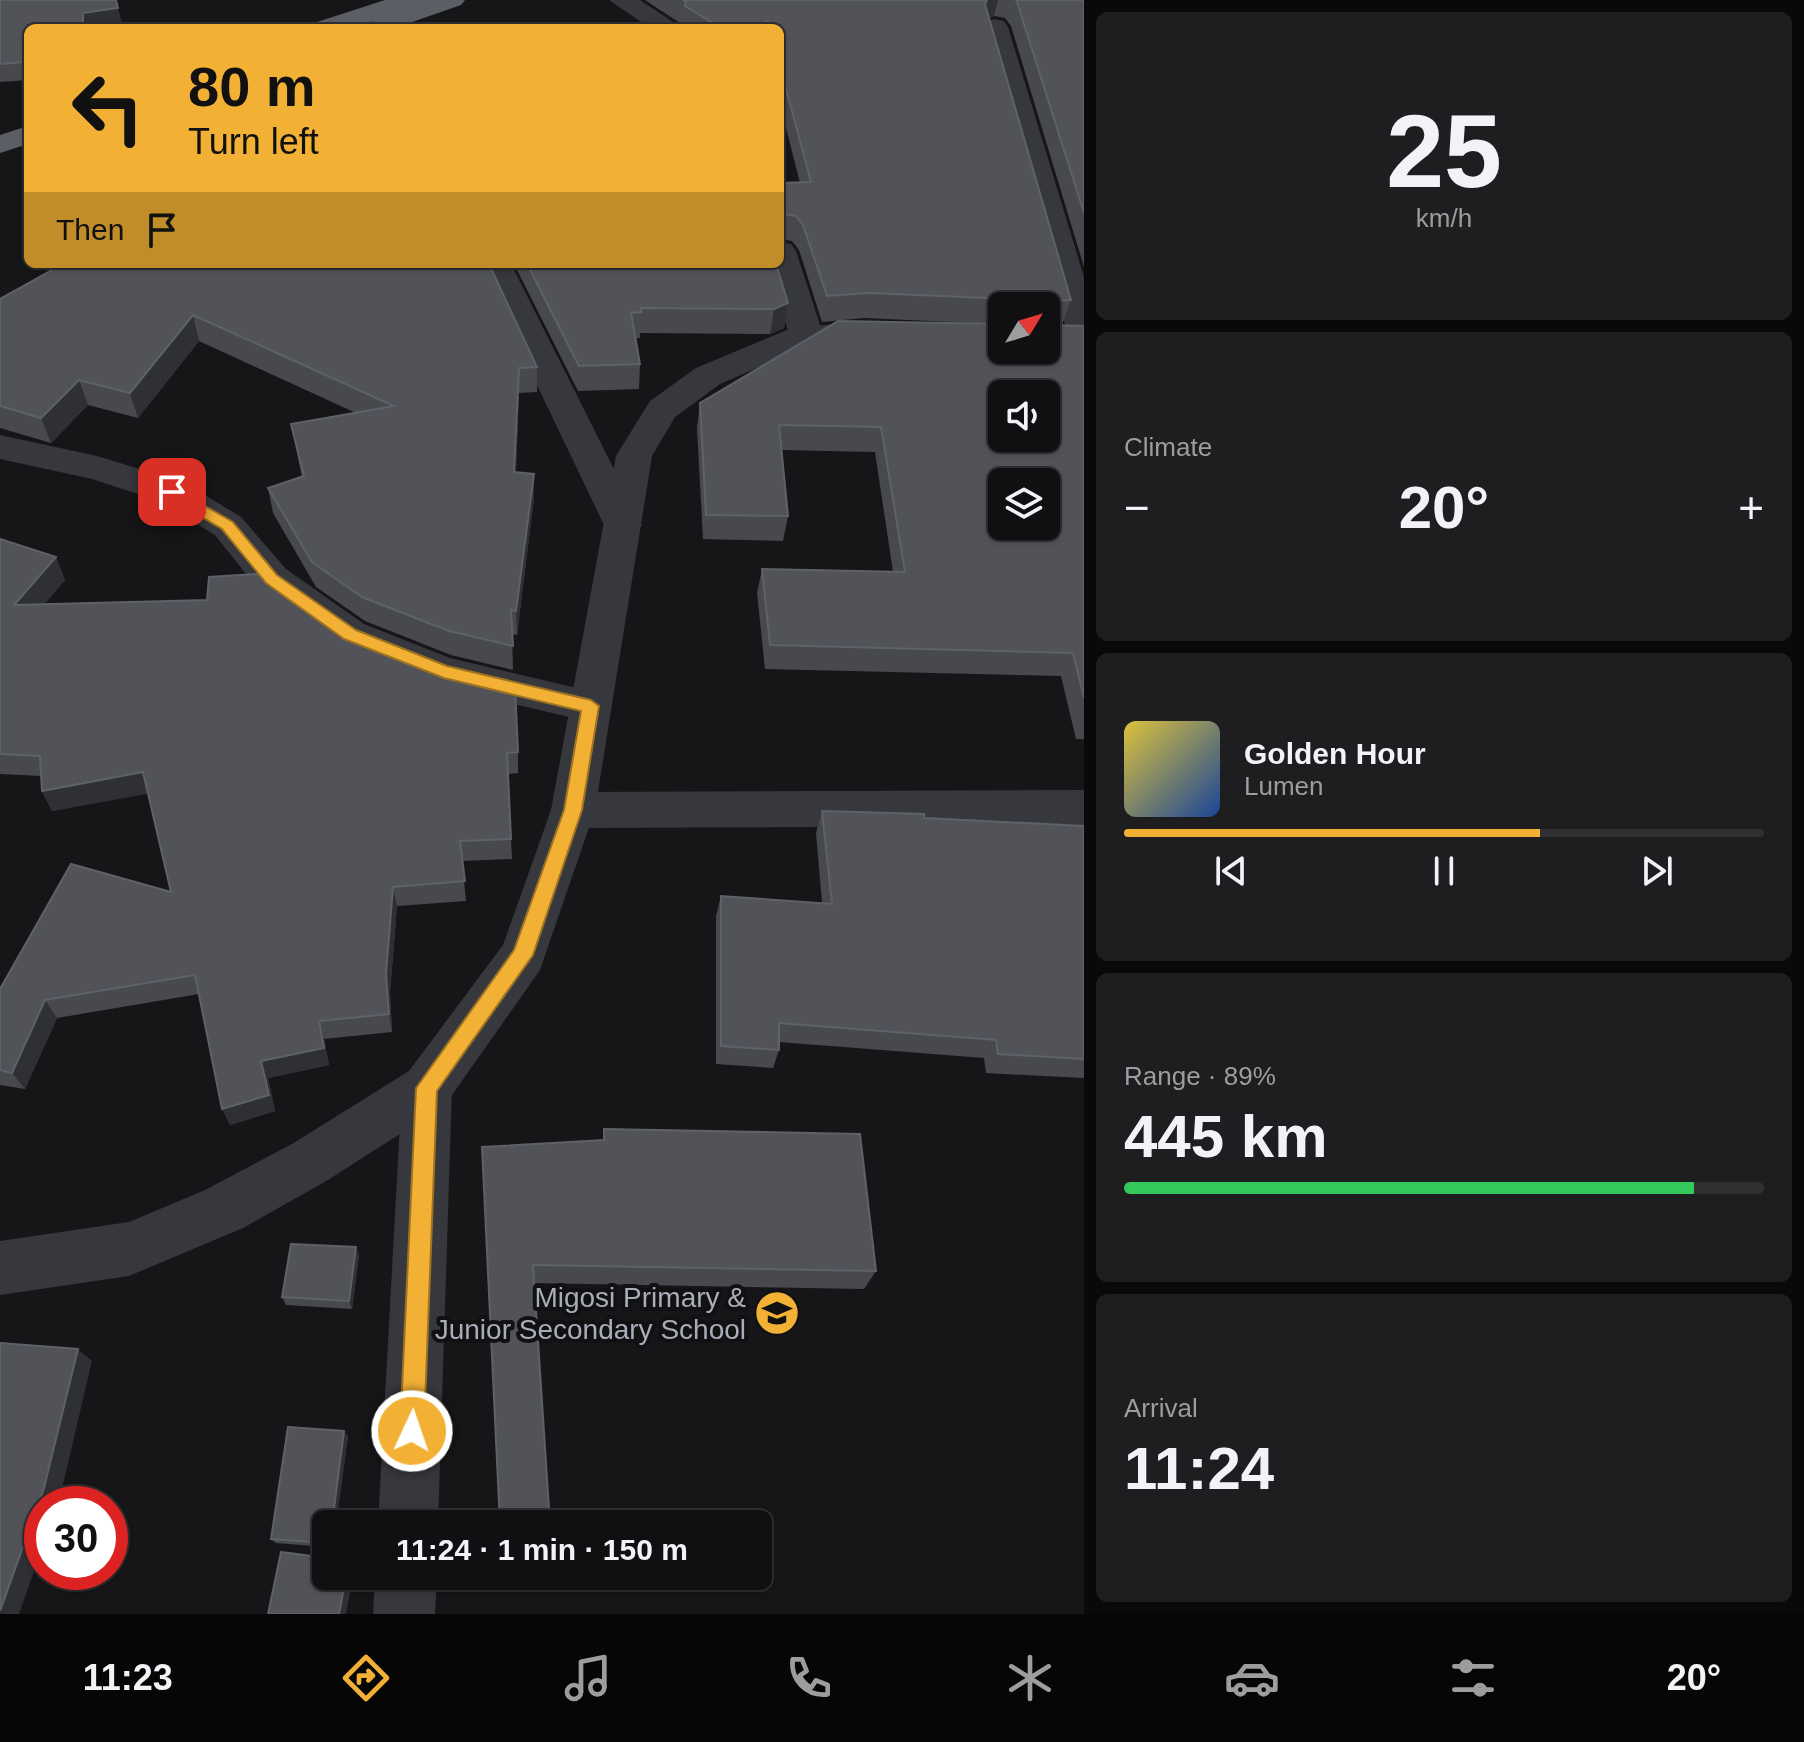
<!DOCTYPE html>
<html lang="en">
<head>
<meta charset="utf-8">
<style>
  :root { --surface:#101012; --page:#1e1e20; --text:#f1f3f6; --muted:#9c9d9f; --line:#303032; --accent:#f2b134 }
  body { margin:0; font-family:Arial,sans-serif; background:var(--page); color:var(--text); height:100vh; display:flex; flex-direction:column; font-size:30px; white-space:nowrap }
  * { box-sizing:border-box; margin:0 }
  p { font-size:26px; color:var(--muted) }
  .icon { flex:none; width:44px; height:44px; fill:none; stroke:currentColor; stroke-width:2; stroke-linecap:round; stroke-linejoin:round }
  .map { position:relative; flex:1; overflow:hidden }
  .drawer { display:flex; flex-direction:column; gap:12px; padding:12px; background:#09090a; width:720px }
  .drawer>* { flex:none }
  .hud { position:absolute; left:24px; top:24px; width:760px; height:244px; border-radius:12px; box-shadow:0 2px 6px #0004,0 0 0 2px var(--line); background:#f2b134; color:#111; overflow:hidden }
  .needle { width:52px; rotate:52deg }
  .tools { position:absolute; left:988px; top:292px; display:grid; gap:16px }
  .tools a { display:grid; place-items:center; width:72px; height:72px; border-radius:12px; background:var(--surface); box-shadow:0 2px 6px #0004,0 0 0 2px var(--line); font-size:40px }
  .speed { position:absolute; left:24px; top:1486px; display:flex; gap:16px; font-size:40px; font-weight:700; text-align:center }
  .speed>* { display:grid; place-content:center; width:104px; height:104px; border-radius:50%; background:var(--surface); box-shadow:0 2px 6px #0004,0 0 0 2px var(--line); line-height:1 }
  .speed .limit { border:12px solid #d22; background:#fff; color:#111 }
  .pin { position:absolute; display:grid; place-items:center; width:68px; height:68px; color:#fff; margin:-34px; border-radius:16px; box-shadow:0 4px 12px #0006 }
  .me { position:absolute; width:88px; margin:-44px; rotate:3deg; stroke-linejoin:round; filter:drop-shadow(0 0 6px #0008) }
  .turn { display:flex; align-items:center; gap:28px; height:168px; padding:0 32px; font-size:36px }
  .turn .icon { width:104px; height:104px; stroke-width:2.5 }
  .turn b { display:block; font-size:56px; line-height:68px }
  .then { display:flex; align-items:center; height:76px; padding:0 32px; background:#0003; gap:16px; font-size:30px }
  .big { font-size:60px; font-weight:700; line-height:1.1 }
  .drawer .widget { flex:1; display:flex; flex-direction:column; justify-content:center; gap:12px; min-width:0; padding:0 28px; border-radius:12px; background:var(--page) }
  .drawer .dial { align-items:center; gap:0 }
  .dial b { font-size:104px; line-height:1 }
  .song { display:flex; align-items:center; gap:24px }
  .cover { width:96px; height:96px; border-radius:12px; background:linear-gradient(135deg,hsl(50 70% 55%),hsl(220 70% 35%)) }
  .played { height:8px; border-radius:4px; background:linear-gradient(90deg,var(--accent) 65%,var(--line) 65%) }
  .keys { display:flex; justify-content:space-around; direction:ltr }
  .heat { display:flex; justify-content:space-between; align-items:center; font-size:44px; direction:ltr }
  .charge { height:12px; border-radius:6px; background:linear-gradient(90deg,#34c759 89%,var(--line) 0) }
  .trip { position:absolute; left:312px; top:1510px; width:460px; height:80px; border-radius:12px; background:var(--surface); box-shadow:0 2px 6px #0004,0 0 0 2px var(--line); font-weight:700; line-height:80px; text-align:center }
  .tabs { display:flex; height:128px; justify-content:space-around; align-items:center; background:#060607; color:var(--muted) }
  .tabs .icon { width:56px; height:56px }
  .tabs .on { color:var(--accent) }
  .tabs b { font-size:36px; color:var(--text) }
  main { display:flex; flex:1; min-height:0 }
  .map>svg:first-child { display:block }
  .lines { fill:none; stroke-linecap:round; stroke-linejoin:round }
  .minor { fill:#37383d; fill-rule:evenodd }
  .tertiary { fill:#37383d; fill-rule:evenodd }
  .trunk { fill:#5b5e65; fill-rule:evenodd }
  .wall { fill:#47494d; fill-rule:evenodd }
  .shaded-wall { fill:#2f3033 }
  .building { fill:#525359; stroke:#5f6168; stroke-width:2; fill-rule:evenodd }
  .route { fill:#f2b134; stroke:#9d7322; stroke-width:2 }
  .labels { text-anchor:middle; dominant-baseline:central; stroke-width:8; stroke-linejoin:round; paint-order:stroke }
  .near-poi-label { font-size:28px; fill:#a8adb8; stroke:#111113; text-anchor:end }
</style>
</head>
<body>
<main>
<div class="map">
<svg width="1084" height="1614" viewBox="0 0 1084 1614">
  <rect width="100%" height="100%" fill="#161618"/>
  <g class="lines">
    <path class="minor" d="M609,0H640L682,28H650Z
      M372,18L381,20L386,28H360L363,20Z
      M995,19L1004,21L1008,27L1084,277V342L1072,339L1067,332L982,27L986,21Z
      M780,242L791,244L796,251L823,334L818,341L806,344L794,341L789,334L768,264H780Z
      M479,264H511L642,525L636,534L623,538L610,534L604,525Z
      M0,435L97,456L185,483L241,517L286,569L364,624L450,658L606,695L612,706L606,717L591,722L444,688L336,646L258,589L215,535L159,501L92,479L0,459Z
      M1084,790V826L573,828L557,823L551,810L557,797L573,792Z
      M427,1064L445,1071L452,1088L438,1524H378L402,1088L409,1071Z
      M375,1576H437L435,1614H373Z"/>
    <path class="tertiary" d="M875,322L887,325L892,332L887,339L811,344L720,384L675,417L652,456L595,810L540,970L445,1105L328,1180L243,1228L129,1276L0,1295V1241L129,1222L205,1190L292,1144L409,1071L503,945L551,810L616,456L650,401L696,368L794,327Z"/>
    <path class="trunk" d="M385,0H465L461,5L395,28H377L374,21L352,28H313L317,22Z
      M28,126V144L0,153V135Z"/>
  </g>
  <path class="wall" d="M0,0L123,26L109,28H28V80L0,82Z
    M645,0H1084V267L1011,26L1005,18L994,16L989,18L1071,300L1062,325L1084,326V739H1076L1061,676L765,669L757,593L762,569L893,572L875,452L782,450L788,516L783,541L703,539L697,428L700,403L997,324L864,318L822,322L799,250L792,241L780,239V242V183H800L780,104V28H683V25ZM1002,306H1046L1002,350Z
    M63,264L537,367V392L519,393L516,472L534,474V498L517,635L512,634L513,670L451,655L365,621L316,587L273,513L268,488L302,477L291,424L356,413L199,341L138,418L88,405L51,443L0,428V299Z
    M514,264H776L788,303L784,328L770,334L640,333V338H636L640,364L639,389L578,391Z
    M0,539L56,557L65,580L44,604L331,627L518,752V773L508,774L512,859L462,861L466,901L397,906L390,992L392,1032L324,1039L329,1065L268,1078L275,1111L230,1125L199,994L57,1018L25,1089L0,1085V989L171,892L148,793L52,811L42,791L41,776L0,774Z
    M822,811L1084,826V1078L986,1073L984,1058L779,1042V1050L773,1068L716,1064V916L721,896L822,903L816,833Z
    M604,1129L876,1271L864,1289L534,1283L482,1147L603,1140Z
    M359,1255L352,1309L286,1305L282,1297Z
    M348,1436L336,1524H326V1547L276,1543L271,1539Z"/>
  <path class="shaded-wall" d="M987,0H998L994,16L984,19L985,4Z
    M118,8L123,26L109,28H83V13Z
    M768,21L767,28H750Z
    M26,48H28V73L25,62Z
    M784,214L781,239L780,242L781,217Z
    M788,303L784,328L770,334L774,309Z
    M193,315L199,341L138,418L130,393Z
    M519,368V393L515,497L514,472Z
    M79,380L88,405L51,443L41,418Z
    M534,474V498L517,635L516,611Z
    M56,557L65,580L25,627L14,605Z
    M143,772L152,793L52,811L42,791Z
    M393,887L397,906L390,992L392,1032L389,1014L386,974Z
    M45,1000L57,1018L25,1089L12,1073Z
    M319,1021L324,1039L329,1065L268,1078L275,1111L230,1125L222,1109L261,1061Z
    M356,1247L359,1255L352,1309L349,1301Z
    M78,1349L92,1361L60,1497L57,1504H42V1548L19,1614H0Z
    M344,1431L348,1436L336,1524H332Z
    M346,1576H353L346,1614H339Z"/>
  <path class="building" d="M0,0H116L118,8L83,13V28H28V48H26L25,62L0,64Z
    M683,0H987L985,4L1071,300L1053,301V325L1084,326V698L1073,653L770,645L762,569L905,572L881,427L779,425L788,516L706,515L700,403L838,321L1002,324V350H1046V306H1013L1012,299L870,293L827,296L803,225L796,216L784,214L781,217L780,236V183L811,182L780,66V28H770L768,21L750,28H721L685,6L686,1ZM1002,394H1046V438H1002ZM1002,482H1046V526H1002Z
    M1016,0H1084V213L1017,2Z
    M63,264H489L537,367L519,368L514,472L534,474L516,611L511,610L513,646L449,631L362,597L312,562L268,488L304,476L291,424L394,406L193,315L130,393L79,380L41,418L0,406V299Z
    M527,264H776L788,303L774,309L641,308V312L631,313L640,364L579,366Z
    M0,539L56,557L14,605L207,600L209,577L258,574L331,627L441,669L515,686L518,752L507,753L511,839L460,841L465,881L393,887L386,974L389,1014L319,1021L324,1048L261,1061L269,1095L222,1109L195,975L45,1000L12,1073L0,1070V989L71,864L171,892L143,772L42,791L40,756L0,754Z
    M822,811L924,814V818L1084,826V1059L998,1054L996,1040L779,1023V1050L721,1046V896L832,904Z
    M604,1129L860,1134L876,1271L533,1265L550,1524H500L482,1147L604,1140Z
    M291,1244L356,1247L349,1301L282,1297Z
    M0,1343L78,1349L44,1488L0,1611Z
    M288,1427L344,1431L332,1524H326V1543L271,1539Z
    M281,1552L326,1558V1576H346L339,1614H268Z"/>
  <path class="route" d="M172,487L233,522L277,575L356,630L447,666L591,700L599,706L582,810L533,955L437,1091L424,1431L420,1439L412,1443L404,1439L400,1431L416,1088L514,950L564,810L581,711L444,678L344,639L266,583L222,529L166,496V489Z"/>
  <defs>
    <g id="school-disc" transform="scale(2.3)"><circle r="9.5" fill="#f2b134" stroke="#111113"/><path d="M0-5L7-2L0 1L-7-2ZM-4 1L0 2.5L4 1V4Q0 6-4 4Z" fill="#111"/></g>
  </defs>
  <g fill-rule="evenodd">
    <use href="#school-disc" x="777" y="1313"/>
  </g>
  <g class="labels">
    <g class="near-poi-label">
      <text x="746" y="1297">Migosi Primary &amp;<tspan x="746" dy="32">Junior Secondary School</tspan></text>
    </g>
  </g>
</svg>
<div class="tools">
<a><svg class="needle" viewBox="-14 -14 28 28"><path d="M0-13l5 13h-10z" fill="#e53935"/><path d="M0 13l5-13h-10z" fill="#9c9d9f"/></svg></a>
<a><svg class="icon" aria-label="sound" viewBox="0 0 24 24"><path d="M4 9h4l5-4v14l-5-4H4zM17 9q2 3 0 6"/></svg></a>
<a><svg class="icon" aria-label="layers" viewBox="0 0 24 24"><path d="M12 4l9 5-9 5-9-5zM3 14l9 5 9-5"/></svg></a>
</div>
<div class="speed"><div class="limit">30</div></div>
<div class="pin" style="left:172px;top:492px;background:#d93025"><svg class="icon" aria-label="arrive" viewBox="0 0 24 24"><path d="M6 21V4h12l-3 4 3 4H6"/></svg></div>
<svg class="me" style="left:412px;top:1431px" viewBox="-20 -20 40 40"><circle r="17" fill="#f2b134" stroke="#fff" stroke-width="3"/><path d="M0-11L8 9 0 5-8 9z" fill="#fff"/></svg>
<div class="trip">11:24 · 1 min · 150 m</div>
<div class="hud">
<div class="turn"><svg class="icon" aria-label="left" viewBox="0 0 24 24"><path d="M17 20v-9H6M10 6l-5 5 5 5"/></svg><div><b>80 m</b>Turn left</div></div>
<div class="then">Then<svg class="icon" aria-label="arrive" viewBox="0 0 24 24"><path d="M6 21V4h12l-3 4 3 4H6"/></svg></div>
</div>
</div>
<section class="drawer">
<div class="widget dial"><b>25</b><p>km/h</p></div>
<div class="widget"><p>Climate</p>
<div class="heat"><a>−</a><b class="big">20°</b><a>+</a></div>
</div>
<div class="widget">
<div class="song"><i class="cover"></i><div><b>Golden Hour</b><p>Lumen</p></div></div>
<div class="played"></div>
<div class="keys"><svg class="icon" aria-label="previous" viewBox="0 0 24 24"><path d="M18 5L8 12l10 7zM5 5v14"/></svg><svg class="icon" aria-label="pause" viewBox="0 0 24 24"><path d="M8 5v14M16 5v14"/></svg><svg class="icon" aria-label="next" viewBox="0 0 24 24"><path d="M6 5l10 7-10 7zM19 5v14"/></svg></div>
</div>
<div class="widget"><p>Range · 89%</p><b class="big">445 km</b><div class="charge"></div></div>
<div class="widget"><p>Arrival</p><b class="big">11:24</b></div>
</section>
</main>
<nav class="tabs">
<b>11:23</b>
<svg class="icon on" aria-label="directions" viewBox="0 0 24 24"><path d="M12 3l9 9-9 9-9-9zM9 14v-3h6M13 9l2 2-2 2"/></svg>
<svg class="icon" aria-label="music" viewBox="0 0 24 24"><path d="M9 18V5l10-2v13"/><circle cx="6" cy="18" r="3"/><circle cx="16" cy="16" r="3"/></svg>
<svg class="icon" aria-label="phone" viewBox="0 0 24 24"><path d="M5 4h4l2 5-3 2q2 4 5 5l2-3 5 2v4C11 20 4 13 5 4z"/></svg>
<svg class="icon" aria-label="climate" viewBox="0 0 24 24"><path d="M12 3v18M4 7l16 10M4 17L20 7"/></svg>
<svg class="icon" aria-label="car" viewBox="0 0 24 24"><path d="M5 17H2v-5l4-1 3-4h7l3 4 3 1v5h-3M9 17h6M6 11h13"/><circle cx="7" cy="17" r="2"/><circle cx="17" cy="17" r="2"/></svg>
<svg class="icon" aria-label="filters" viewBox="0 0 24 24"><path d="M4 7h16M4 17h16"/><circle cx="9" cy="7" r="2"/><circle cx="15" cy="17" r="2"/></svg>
<b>20°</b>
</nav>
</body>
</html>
